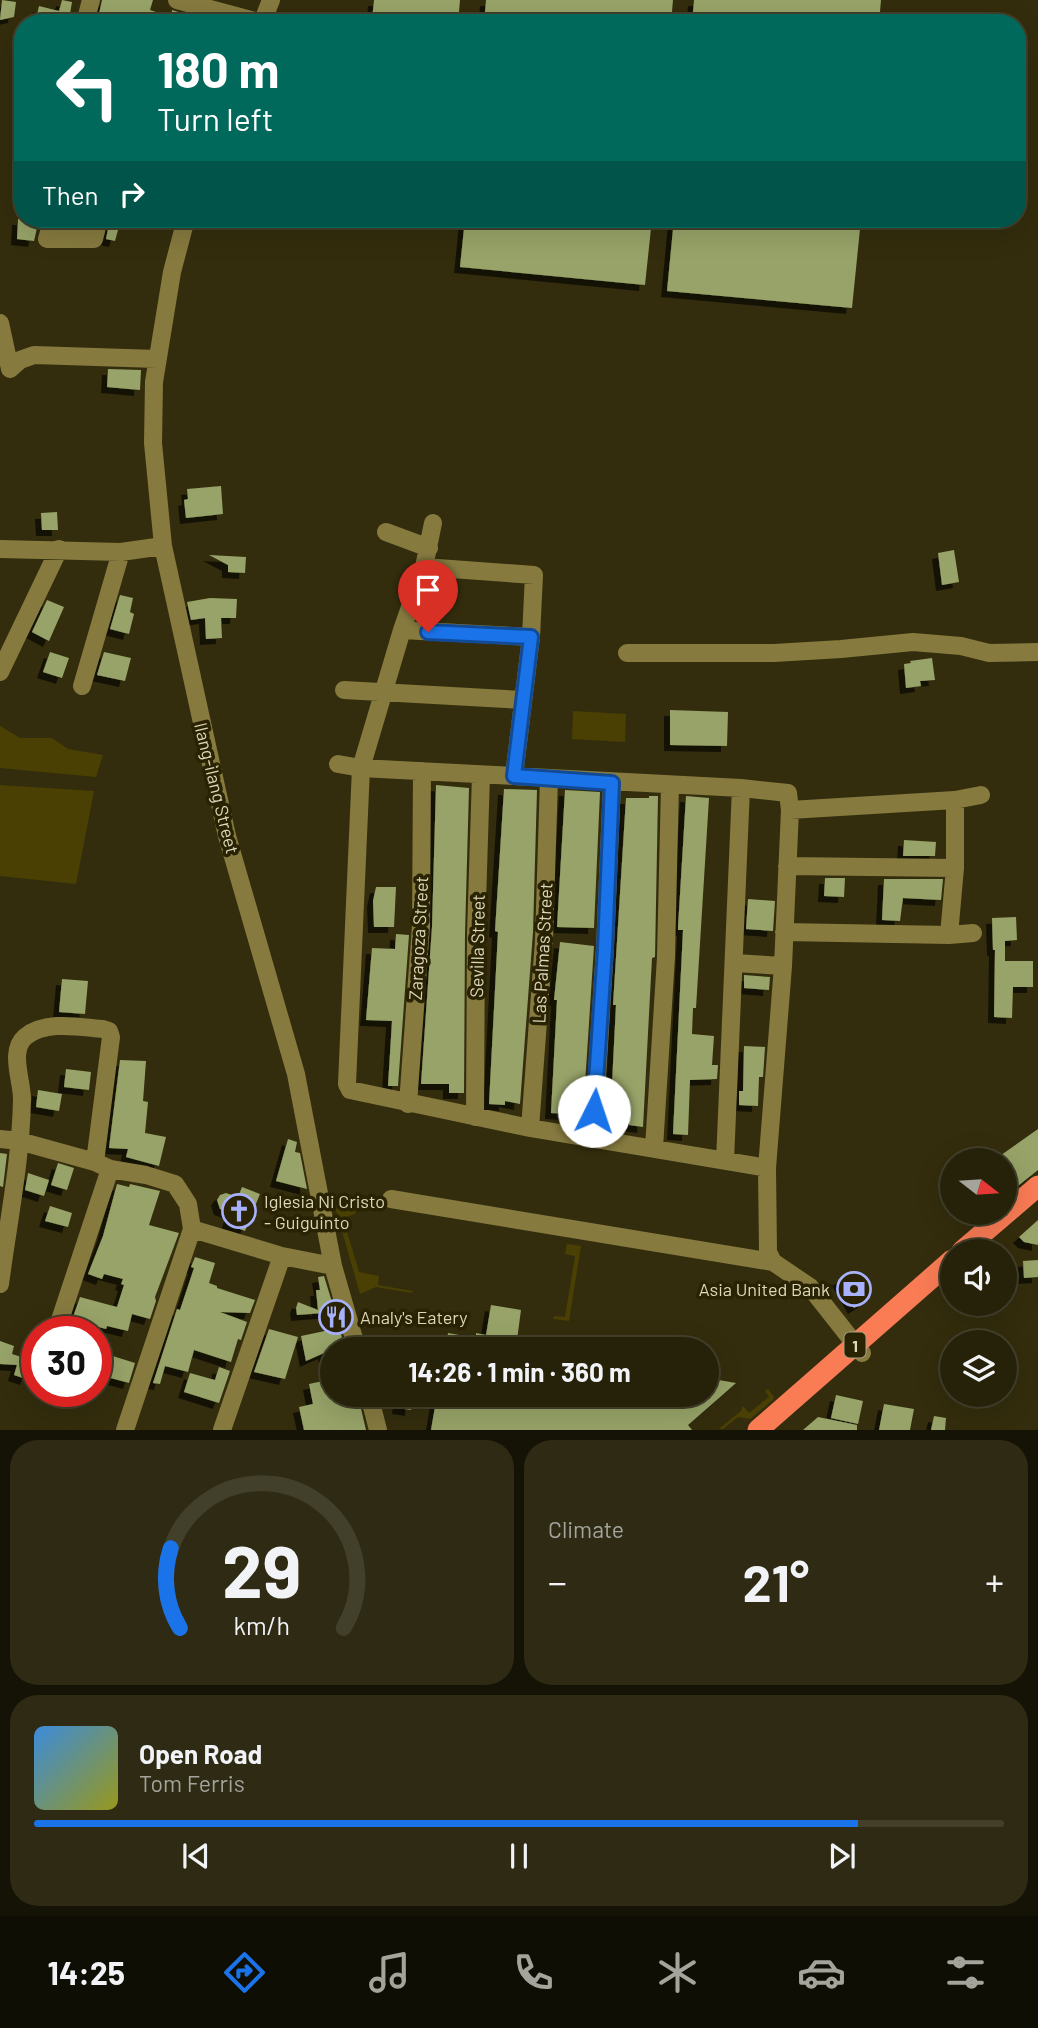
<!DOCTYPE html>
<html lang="en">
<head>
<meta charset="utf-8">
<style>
  :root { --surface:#26220a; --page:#2e2a13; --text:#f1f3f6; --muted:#a4a49c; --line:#423f2b; --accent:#1a73e8 }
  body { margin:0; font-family:Barlow,sans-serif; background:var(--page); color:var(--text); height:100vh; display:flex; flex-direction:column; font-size:26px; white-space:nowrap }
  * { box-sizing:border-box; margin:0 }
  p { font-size:23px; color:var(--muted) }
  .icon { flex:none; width:38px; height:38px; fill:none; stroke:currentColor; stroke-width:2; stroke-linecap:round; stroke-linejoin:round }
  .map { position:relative; height:1430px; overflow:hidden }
  .side { display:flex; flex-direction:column; gap:10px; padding:10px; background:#151306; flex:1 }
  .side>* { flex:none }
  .banner { position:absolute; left:14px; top:14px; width:1012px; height:214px; border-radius:28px; box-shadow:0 7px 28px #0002,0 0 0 2px var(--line); background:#00695c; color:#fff; overflow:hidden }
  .needle { width:46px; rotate:107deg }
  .fabs { position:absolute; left:940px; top:1148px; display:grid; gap:14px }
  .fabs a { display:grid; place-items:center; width:77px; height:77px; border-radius:50%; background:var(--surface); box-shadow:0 7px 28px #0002,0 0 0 2px var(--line); font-size:35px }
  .speed { position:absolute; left:21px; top:1316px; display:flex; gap:14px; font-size:35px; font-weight:700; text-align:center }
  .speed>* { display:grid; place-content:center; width:91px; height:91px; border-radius:50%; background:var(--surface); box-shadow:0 7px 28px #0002,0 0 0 2px var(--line); line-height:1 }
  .speed .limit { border:10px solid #d22; background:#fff; color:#111 }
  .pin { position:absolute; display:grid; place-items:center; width:60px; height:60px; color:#fff; margin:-72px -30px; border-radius:50% 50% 50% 0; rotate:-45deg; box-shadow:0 0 7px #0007 }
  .pin .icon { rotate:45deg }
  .me { position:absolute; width:77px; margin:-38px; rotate:4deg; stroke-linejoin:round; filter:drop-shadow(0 0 5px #0008) }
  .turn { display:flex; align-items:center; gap:24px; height:147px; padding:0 28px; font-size:32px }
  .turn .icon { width:91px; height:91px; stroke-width:2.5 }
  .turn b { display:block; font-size:49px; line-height:60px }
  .then { display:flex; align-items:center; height:66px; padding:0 28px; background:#0003; gap:14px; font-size:26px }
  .big { font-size:52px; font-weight:700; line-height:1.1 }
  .side .tile { flex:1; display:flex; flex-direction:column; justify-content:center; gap:10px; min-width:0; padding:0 24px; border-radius:28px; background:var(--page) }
  .side .dial { align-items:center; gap:0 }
  .dial svg { height:182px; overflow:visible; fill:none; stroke:var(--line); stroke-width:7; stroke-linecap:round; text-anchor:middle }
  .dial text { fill:var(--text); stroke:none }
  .song { display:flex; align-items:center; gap:21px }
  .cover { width:84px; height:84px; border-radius:10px; background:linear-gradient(135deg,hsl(210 70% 55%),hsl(60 70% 35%)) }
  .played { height:7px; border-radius:4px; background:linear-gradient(90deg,var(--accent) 85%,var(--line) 85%) }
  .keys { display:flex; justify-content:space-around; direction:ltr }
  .heat { display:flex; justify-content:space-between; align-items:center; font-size:38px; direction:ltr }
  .side .tiles { flex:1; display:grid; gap:10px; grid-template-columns:1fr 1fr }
  .tile:last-child { grid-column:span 2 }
  .trip { position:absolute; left:320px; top:1337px; width:399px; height:70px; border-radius:35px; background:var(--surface); box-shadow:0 7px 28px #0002,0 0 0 2px var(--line); font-weight:700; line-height:70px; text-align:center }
  .tabs { display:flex; height:112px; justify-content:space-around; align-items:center; background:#0f0e04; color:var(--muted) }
  .tabs .icon { width:49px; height:49px }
  .tabs .on { color:var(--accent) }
  .tabs b { font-size:32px; color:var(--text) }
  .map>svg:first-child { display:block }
  .green { fill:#4a4004 }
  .building { fill:#97a368; filter:url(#shadow) }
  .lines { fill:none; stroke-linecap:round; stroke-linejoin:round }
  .minor { stroke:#867a3f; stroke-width:18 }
  .highway { stroke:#f97c55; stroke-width:21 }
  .route-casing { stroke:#114b97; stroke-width:18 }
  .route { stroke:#1a73e8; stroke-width:12 }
  .labels { text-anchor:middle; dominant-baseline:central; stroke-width:7; stroke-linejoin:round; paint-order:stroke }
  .shield { fill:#292303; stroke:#a7a283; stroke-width:2 }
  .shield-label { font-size:16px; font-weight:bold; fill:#ddd8ba }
  .street-label { font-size:18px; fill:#ddd8ba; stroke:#292303 }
  .poi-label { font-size:18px; fill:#ddd8ba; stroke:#292303; text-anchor:start }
</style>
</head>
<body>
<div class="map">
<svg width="1038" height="1430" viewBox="0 0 1038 1430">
  <defs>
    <filter id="shadow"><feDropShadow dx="-6" dy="6" stdDeviation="0" flood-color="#0009"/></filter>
  </defs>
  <rect width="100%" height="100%" fill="#332d0d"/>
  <path class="green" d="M573,711L626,714L625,742L572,739Z
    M0,726L20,738H52L68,749L103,755L96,777L0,768Z
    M0,785L94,791L76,884L0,876Z
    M334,1203L357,1207L355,1214L343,1218L359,1272L379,1276L378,1285L413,1291L412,1293L376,1287L360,1294Z
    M567,1244L581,1246L569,1321L553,1319L554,1316L565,1317L575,1256L565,1254Z
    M768,1389L774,1397L773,1400L750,1419L738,1417L723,1429H719L741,1411L743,1406L749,1413L769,1397L765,1391Z"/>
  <path class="building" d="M2,0L16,2L14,17L0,20Z
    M62,0L72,2L70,14L75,15L74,23H35L39,6L59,11Z
    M102,0H153L150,10L171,17L172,10L214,23H97Z
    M374,0H460L458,23H406L372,20Z
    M486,0H673L671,23H484Z
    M694,0H881L879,23H692Z
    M18,219H39L34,241L17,239Z
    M64,219H87L85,228H62Z
    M110,219H121L115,241L106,239Z
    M465,219H652L645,285L460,267Z
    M674,219H861L852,308L667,291Z
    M108,369L141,370L140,390L107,387Z
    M221,486L223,514L186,518L184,500L188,499L187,489Z
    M57,512L58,530H42L41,513Z
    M954,550L959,582L942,585L938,553Z
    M209,555L246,557L245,573L228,572V565Z
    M120,595L133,598L130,612L134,614L129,634L110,629Z
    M210,598L237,599L236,618H221L222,638L206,639L205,618L191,620L187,602Z
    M47,600L64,607L49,641L32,632Z
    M50,652L69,658L62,678L43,672Z
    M104,652L131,658L125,681L97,675Z
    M932,658L935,680L920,681L921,686L906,688L904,664L911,663L910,661Z
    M670,710L728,712L727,746L670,745Z
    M436,785L469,788L465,934L464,1093H449V1084H421L432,927Z
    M504,789L537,790L533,932L520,1104L505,1101V1105L489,1104L498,932L495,931Z
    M565,790L600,792L594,928L557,927Z
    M649,796H658L655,957L652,958L643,1127L629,1125V1123H610L616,1005H613L626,798H649Z
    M686,796L709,798L696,1008H693L692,1034L714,1036L712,1065H718L717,1079L690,1080L688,1135L673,1134L683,930H678V927Z
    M904,840L936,842L935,856H903Z
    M825,878H845L844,897L824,896Z
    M884,879H943L941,900L903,898L900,921L882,920Z
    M376,887H396L394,927H374L373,901Z
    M748,899L775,901L773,931L746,929Z
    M1016,917L1017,940L1005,941V961H1033V987H1013L1012,1018L994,1017L995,950H993L992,918Z
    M396,934L409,935L398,1086H388L392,1021L366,1020L372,948L395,949Z
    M560,942L594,946L583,1115L551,1113L557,1000H554Z
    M744,975L770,977L769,990L744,988Z
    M62,979L88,981L85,1014L59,1012Z
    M744,1046L765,1047L763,1077H759L758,1106L739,1105V1091H743Z
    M120,1060L146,1061L143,1101L148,1102L145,1133L166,1137L159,1166L126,1157L128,1149L109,1148Z
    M66,1069L91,1072L89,1090L64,1087Z
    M38,1090L62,1094L59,1111L36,1107Z
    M1038,1129V1170L1004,1197V1160H994Z
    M288,1139L297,1142L295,1152L300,1153L307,1189L276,1181Z
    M0,1153L7,1154L3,1187L0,1186Z
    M58,1163L74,1168L67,1190L51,1185Z
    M28,1173L49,1180L44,1196L25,1190Z
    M117,1184L129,1187L130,1184L160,1191L149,1225L179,1233L155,1297L156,1301L150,1319L132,1314L128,1331L107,1326L106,1329L72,1320L80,1297L117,1307L124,1285L121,1284L123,1279L104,1274L102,1279L88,1274L103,1236Z
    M242,1187L260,1194L245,1231L227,1224L231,1213L220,1209L217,1200L220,1195L226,1193L238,1197Z
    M50,1206L72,1213L68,1227L45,1221Z
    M1038,1220V1245L1024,1242L1019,1237Z
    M195,1257L215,1263L209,1283L217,1286V1288L255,1300L250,1313L220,1312L247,1322L241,1340L238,1339L231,1362L194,1350L188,1372L165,1366L160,1384L153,1383L177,1309L180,1310L194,1268L191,1267Z
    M1038,1260V1277L1024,1278L1023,1261Z
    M854,1271L870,1298L854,1308L838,1280Z
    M324,1276L335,1312L297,1315L296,1308L298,1302L318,1310L316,1290H320L318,1277Z
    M491,1305L521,1310L517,1340L539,1344V1349H445L448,1333L476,1338V1333L486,1335Z
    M339,1328L344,1344L332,1347V1373L329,1374L324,1353L306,1361L301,1336Z
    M269,1329L298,1337L285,1379L254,1372Z
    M0,1341L14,1346L12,1354L37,1362V1366L31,1365L26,1379L14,1375L17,1365L0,1364Z
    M100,1352L135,1363L129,1383L96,1374Z
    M219,1367L230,1371L219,1403L184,1392L190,1373L215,1380Z
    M707,1378L736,1383L688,1425L692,1430H431L437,1395H707Z
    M332,1379V1395H340L341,1398L358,1396L366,1430H304L299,1407L313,1404L309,1384Z
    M400,1395H412L411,1410L398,1408Z
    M836,1395L863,1401L858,1424L831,1418Z
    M884,1404L914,1409L910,1430H879Z
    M934,1416L946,1418L945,1430H931Z
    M818,1417L857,1425V1430H803Z"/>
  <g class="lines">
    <path class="minor" d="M177,0L262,23
      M85,23L91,0
      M262,23L271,0
      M53,219L47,239H94L99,219
      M186,219L172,272L154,382L153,443L163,546L227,836L296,1074L333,1266L357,1349
      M0,323L10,369L20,360L34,355L157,359
      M433,523L424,567L402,630L361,768L347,1084L350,1090L530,1128L767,1168
      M386,532L429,548
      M0,549L121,552L163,546
      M424,567L534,575L531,637L514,776
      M402,630L531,637
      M627,653H774L841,649L913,642L961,646L989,653L1038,652
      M0,672L59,549
      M82,686L121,552
      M344,690L523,700
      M338,764L361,768L741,788L788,793L790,810L783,966L767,1168L768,1252L773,1262
      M790,810L955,800L981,795
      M787,866L955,868
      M784,932L949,935L973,933
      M949,935L955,868V800
      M735,963L783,966
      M408,1104L421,926L422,771
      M475,1117L476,934L481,775
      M530,1128L544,941L549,778
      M593,1138L605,948L612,783
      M0,1139L19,1141L95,1162L110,1169L146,1175L175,1184L188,1204L192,1229L282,1256L333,1266
      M654,1148L666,957L670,785
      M725,1161L741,788
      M391,1199L773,1262L810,1287L862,1353
      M0,1284C8,1223 21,1160 22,1099C22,1080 9,1051 25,1037C45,1020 79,1027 103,1029L109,1031L111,1037L95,1162
      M56,1332L110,1169
      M369,1395L378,1430
      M125,1430L192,1229
      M222,1430L282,1256"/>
    <path class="highway" d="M962,1251L1038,1186
      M758,1430L952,1260"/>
  </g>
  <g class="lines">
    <g class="route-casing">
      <path id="route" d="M428,632L531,637L514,776L612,783L605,948L594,1111"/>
    </g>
    <use href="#route" class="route"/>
  </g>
  <defs>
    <g id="church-ring" transform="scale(1.75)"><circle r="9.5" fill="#292303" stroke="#a7b1fc" stroke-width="1.5"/><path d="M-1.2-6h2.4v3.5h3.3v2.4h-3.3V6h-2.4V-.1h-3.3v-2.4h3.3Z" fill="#a7b1fc"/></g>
    <g id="bank-ring" transform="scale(1.75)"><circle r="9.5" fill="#292303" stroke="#a7b1fc" stroke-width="1.5"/><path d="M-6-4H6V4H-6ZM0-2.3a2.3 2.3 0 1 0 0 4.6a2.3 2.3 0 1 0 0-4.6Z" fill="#a7b1fc"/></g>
    <g id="restaurant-ring" transform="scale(1.75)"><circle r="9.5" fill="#292303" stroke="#a7b1fc" stroke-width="1.5"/><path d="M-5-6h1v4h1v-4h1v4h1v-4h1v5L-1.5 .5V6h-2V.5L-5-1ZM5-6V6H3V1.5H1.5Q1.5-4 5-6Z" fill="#a7b1fc"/></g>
  </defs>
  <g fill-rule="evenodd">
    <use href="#church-ring" x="239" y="1211"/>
    <use href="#bank-ring" x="854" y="1289"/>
    <use href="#restaurant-ring" x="336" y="1317"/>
  </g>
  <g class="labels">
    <rect class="shield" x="844.5" y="1332.5" width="21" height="25" rx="5"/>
    <g class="shield-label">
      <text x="855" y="1345">1</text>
    </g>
    <g class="street-label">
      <text transform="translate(217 788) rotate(76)">Ilang-ilang Street</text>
      <text transform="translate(418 938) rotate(-87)">Zaragoza Street</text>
      <text transform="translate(477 946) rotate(-89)">Sevilla Street</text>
      <text transform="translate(542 953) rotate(-87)">Las Palmas Street</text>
    </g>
    <g class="poi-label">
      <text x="264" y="1201">Iglesia Ni Cristo<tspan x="264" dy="21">- Guiguinto</tspan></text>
      <text x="830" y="1289" text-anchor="end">Asia United Bank</text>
      <text x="360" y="1317">Analy's Eatery</text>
    </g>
  </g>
</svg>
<div class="fabs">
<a><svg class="needle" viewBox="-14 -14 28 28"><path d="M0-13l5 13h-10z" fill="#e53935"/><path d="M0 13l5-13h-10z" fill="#a4a49c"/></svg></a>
<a><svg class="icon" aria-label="sound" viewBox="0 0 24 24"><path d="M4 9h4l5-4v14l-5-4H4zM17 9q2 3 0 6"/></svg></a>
<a><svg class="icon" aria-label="layers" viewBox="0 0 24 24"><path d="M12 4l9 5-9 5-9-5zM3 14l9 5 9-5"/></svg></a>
</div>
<div class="speed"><div class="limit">30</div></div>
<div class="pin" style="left:428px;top:632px;background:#d93025"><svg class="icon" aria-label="arrive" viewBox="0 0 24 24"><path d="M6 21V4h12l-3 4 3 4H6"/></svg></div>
<svg class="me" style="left:594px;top:1111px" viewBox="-20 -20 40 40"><circle r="19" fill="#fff"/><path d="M0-13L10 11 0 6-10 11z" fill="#1a73e8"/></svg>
<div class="trip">14:26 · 1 min · 360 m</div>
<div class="banner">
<div class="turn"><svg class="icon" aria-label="left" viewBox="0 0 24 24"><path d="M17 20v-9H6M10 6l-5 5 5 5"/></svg><div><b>180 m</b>Turn left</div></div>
<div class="then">Then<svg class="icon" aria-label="right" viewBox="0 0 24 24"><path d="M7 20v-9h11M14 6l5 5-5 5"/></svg></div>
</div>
</div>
<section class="side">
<div class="tiles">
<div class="tile dial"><svg viewBox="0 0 100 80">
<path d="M14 69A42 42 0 1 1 86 69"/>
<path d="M14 69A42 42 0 0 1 10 34" stroke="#1a73e8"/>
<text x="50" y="56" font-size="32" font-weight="700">29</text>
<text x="50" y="72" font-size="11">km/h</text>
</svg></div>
<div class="tile"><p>Climate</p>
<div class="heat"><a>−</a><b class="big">21°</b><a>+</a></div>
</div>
<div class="tile">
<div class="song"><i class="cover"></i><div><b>Open Road</b><p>Tom Ferris</p></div></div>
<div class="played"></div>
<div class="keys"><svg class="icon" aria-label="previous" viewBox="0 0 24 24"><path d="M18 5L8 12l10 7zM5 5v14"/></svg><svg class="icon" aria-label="pause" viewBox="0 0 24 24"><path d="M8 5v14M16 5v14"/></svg><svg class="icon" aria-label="next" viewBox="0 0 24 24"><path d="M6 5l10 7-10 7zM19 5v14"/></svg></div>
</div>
</div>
</section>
<nav class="tabs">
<b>14:25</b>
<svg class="icon on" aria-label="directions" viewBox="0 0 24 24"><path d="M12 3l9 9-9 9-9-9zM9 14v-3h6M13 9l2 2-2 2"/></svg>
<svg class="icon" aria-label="music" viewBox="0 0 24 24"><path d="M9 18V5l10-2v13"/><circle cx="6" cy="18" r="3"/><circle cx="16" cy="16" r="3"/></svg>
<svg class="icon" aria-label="phone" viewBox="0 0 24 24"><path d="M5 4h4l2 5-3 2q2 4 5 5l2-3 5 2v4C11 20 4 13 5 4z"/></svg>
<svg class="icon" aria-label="climate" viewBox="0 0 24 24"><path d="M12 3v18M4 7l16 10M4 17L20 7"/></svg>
<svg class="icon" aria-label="car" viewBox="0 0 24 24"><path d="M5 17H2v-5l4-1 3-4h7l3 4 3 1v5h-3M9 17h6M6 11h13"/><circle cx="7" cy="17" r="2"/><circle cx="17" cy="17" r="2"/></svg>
<svg class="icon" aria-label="filters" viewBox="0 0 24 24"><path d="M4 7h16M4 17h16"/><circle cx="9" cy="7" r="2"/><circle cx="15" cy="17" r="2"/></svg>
</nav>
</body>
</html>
